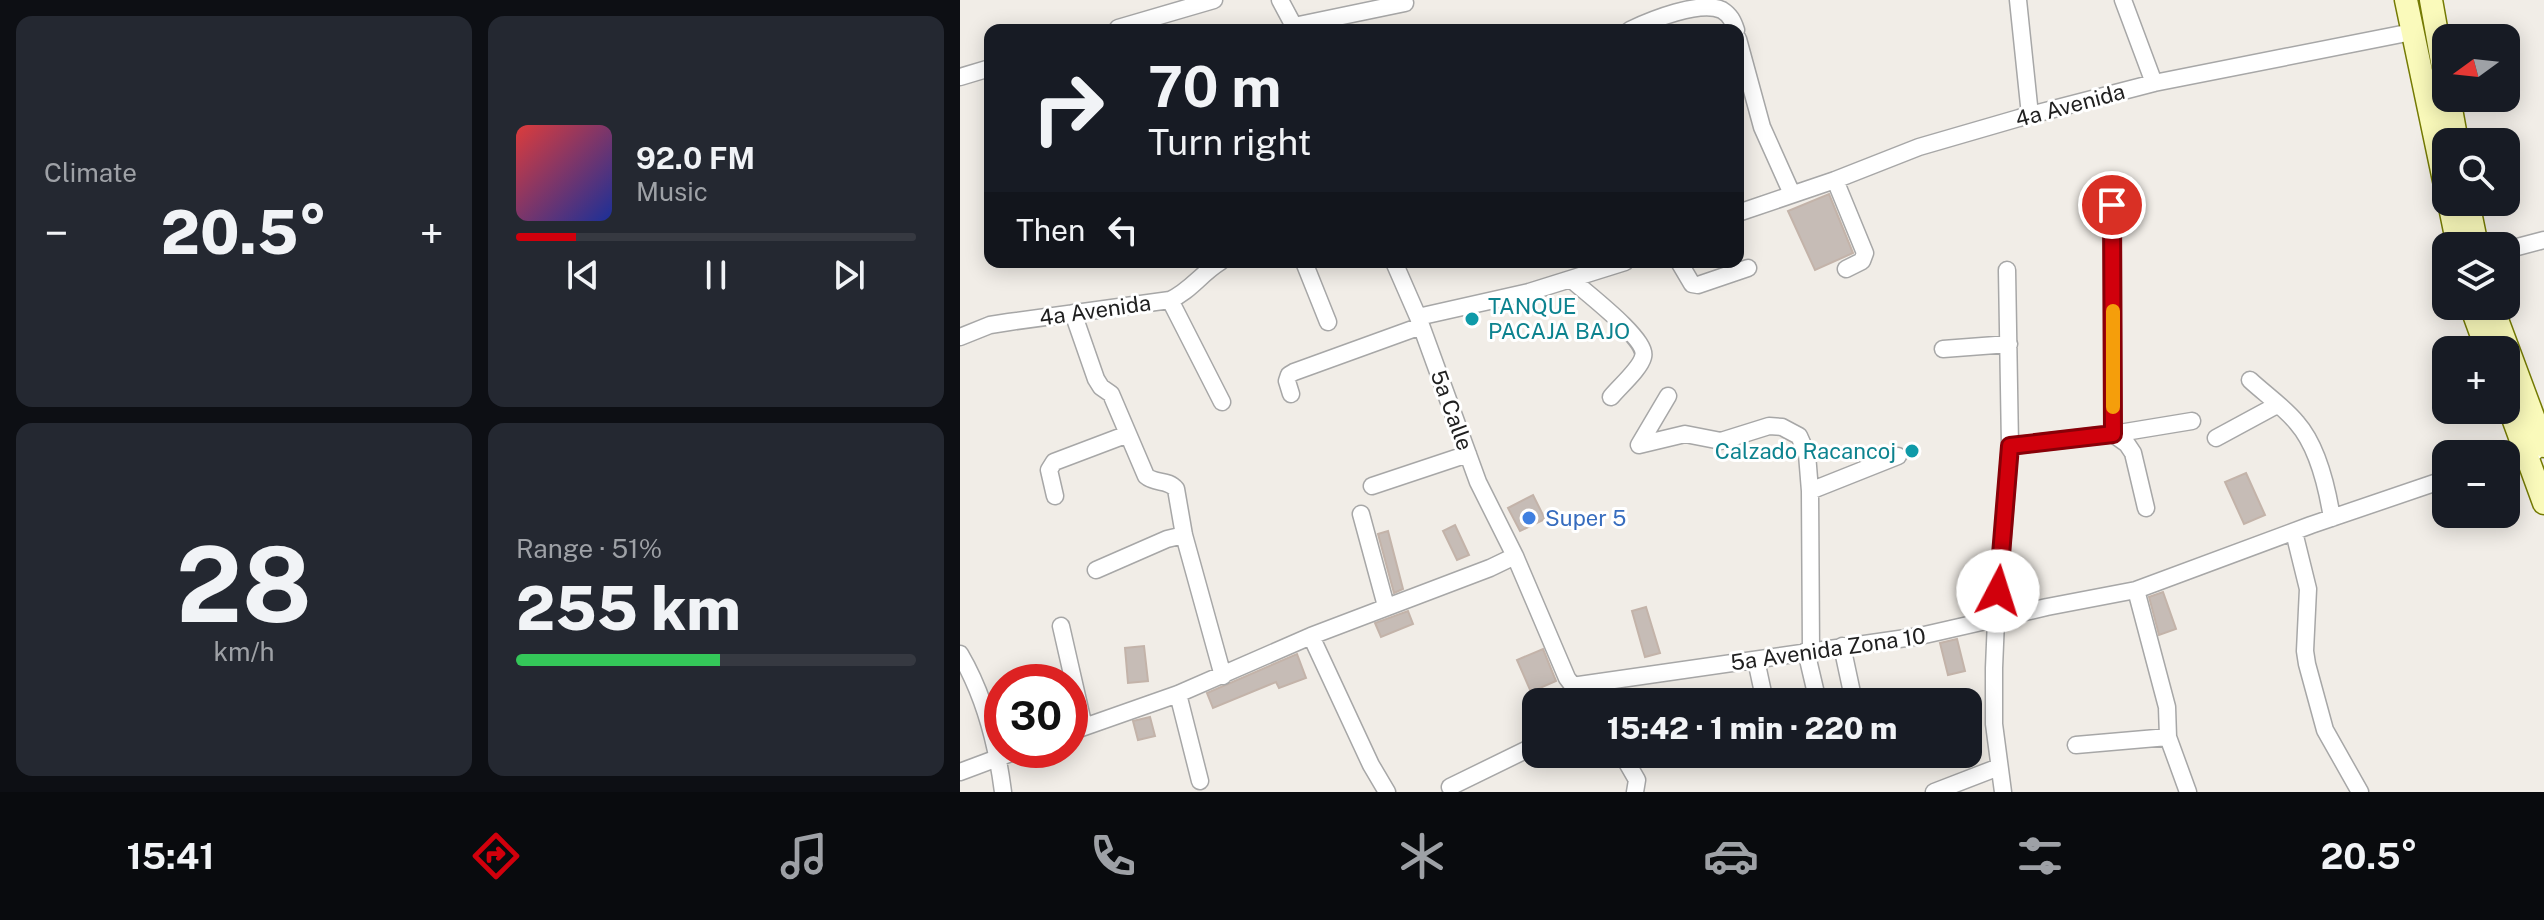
<!DOCTYPE html>
<html lang="en">
<head>
<meta charset="utf-8">
<style>
  :root { --surface:#171b24; --page:#242831; --text:#f1f3f6; --muted:#9ea1a6; --line:#363941; --accent:#d1000c }
  body { margin:0; font-family:"Public Sans",sans-serif; background:var(--page); color:var(--text); height:100vh; display:flex; flex-direction:column; font-size:30px; white-space:nowrap }
  * { box-sizing:border-box; margin:0 }
  p { font-size:26px; color:var(--muted) }
  .icon { flex:none; width:44px; height:44px; fill:none; stroke:currentColor; stroke-width:2; stroke-linecap:round; stroke-linejoin:round }
  .map { position:relative; flex:1; overflow:hidden }
  .panel { display:flex; flex-direction:column; gap:16px; padding:16px; background:#0d0f14; width:960px }
  .panel>* { flex:none }
  .guide { position:absolute; left:24px; top:24px; width:760px; height:244px; border-radius:16px; box-shadow:0 4px 20px #0003; background:#171b24; color:var(--text); overflow:hidden }
  .needle { width:52px; rotate:255deg }
  .fabs { position:absolute; left:1472px; top:24px; display:grid; gap:16px }
  .fabs a { display:grid; place-items:center; width:88px; height:88px; border-radius:16px; background:var(--surface); box-shadow:0 4px 20px #0003; font-size:40px }
  .speed { position:absolute; left:24px; top:664px; display:flex; gap:16px; font-size:40px; font-weight:700; text-align:center }
  .speed>* { display:grid; place-content:center; width:104px; height:104px; border-radius:50%; background:var(--surface); box-shadow:0 4px 20px #0003; line-height:1 }
  .speed .limit { border:12px solid #d22; background:#fff; color:#111 }
  .pin { position:absolute; display:grid; place-items:center; width:68px; height:68px; color:#fff; margin:-34px; border:4px solid #fff; border-radius:50%; box-shadow:0 2px 8px #0007 }
  .me { position:absolute; width:88px; margin:-44px; rotate:5deg; stroke-linejoin:round; filter:drop-shadow(0 0 6px #0008) }
  .turn { display:flex; align-items:center; gap:28px; height:168px; padding:0 32px; font-size:36px }
  .turn .icon { width:104px; height:104px; stroke-width:2.5 }
  .turn b { display:block; font-size:56px; line-height:68px }
  .then { display:flex; align-items:center; height:76px; padding:0 32px; background:#0003; gap:16px; font-size:30px }
  .big { font-size:60px; font-weight:800; line-height:1.1 }
  .panel .widget { flex:1; display:flex; flex-direction:column; justify-content:center; gap:12px; min-width:0; padding:0 28px; border-radius:16px; background:var(--page) }
  .panel .dial { align-items:center; gap:0 }
  .dial b { font-size:104px; line-height:1 }
  .song { display:flex; align-items:center; gap:24px }
  .cover { width:96px; height:96px; border-radius:12px; background:linear-gradient(135deg,hsl(0 70% 55%),hsl(230 70% 35%)) }
  .played { height:8px; border-radius:4px; background:linear-gradient(90deg,var(--accent) 15%,var(--line) 15%) }
  .keys { display:flex; justify-content:space-around; direction:ltr }
  .heat { display:flex; justify-content:space-between; align-items:center; font-size:44px; direction:ltr }
  .charge { height:12px; border-radius:6px; background:linear-gradient(90deg,#34c759 51%,var(--line) 0) }
  .panel .tiles { flex:1; display:grid; gap:16px; grid-template-columns:repeat(2,1fr) }
  .trip { position:absolute; left:562px; top:688px; width:460px; height:80px; border-radius:16px; background:var(--surface); box-shadow:0 4px 20px #0003; font-weight:800; line-height:80px; text-align:center }
  .tabs { display:flex; height:128px; justify-content:space-around; align-items:center; background:#090b0e; color:var(--muted) }
  .tabs .icon { width:56px; height:56px }
  .tabs .active { color:var(--accent) }
  .tabs b { font-size:36px; color:var(--text) }
  main { display:flex; flex:1; min-height:0 }
  .map>svg:first-child { display:block }
  .building { fill:#c6bcb6; stroke:#c3b3a9; stroke-width:2 }
  .lines { fill:none; stroke-linecap:round; stroke-linejoin:round }
  .street-casing { stroke:#a7a7a7; stroke-width:19 }
  .secondary-casing { stroke:#757b04; stroke-width:25 }
  .street { stroke:#fff; stroke-width:16 }
  .secondary { stroke:#fafabb; stroke-width:22 }
  .route-casing { stroke:#880008; stroke-width:20 }
  .route { stroke:#d1000c; stroke-width:14 }
  .slow { stroke:#f59e0b; stroke-width:14 }
  .culture-dot { fill:#0f9aa8; stroke:#fff; stroke-width:3 }
  .shop-dot { fill:#3f7fe0; stroke:#fff; stroke-width:3 }
  .labels { text-anchor:middle; dominant-baseline:central; stroke-width:6; stroke-linejoin:round; paint-order:stroke }
  .street-label { font-size:22px; fill:#202020; stroke:#fff }
  .culture-label { font-size:22px; fill:#0d838f; stroke:#fff; text-anchor:start }
  .shop-label { font-size:22px; fill:#366cbe; stroke:#fff; text-anchor:start }
</style>
</head>
<body>
<main>
<section class="panel">
<div class="tiles">
<div class="widget"><p>Climate</p>
<div class="heat"><a>−</a><b class="big">20.5°</b><a>+</a></div>
</div>
<div class="widget">
<div class="song"><i class="cover"></i><div><b>92.0 FM</b><p>Music</p></div></div>
<div class="played"></div>
<div class="keys"><svg class="icon" aria-label="previous" viewBox="0 0 24 24"><path d="M18 5L8 12l10 7zM5 5v14"/></svg><svg class="icon" aria-label="pause" viewBox="0 0 24 24"><path d="M8 5v14M16 5v14"/></svg><svg class="icon" aria-label="next" viewBox="0 0 24 24"><path d="M6 5l10 7-10 7zM19 5v14"/></svg></div>
</div>
<div class="widget dial"><b>28</b><p>km/h</p></div>
<div class="widget"><p>Range · 51%</p><b class="big">255 km</b><div class="charge"></div></div>
</div>
</section>
<div class="map">
<svg width="1584" height="792" viewBox="0 0 1584 792">
  <rect width="100%" height="100%" fill="#f1ede7"/>
  <path class="building" d="M869,194L893,253L855,270L828,211Z
    M1286,473L1305,515L1284,524L1265,482Z
    M573,495L585,519L560,531L548,508Z
    M495,525L509,555L497,560L483,531Z
    M428,531L443,589L434,593L418,534Z
    M1203,592L1216,629L1199,635L1189,597Z
    M686,607L700,653L685,657L672,611Z
    M448,611L453,624L421,637L415,623Z
    M997,639L1005,671L988,675L980,643Z
    M184,646L188,681L168,683L165,648Z
    M583,649L596,681L571,692L557,660Z
    M337,654L346,678L319,688L316,682L253,708L247,693Z
    M190,717L195,736L178,740L173,721Z"/>
  <g class="lines">
    <g class="street-casing">
      <path id="street" d="M320,0L336,30
        M1058,0L1070,115
        M1163,0L1194,83
        M334,26L445,3
        M158,28L254,0
        M670,30C691,20 740,0 762,10C770,15 773,21 776,30
        M778,39L802,127L832,194
        M0,77L30,68
        M875,180L905,253L902,261L886,269
        M1152,205L1153,434L1167,444L1173,453L1186,508
        M778,213L875,180L959,147L1059,118L1194,83L1452,32
        M1546,250L1584,240
        M344,262L368,322
        M434,262L458,317L518,482L555,556L607,678L625,702
        M719,262L732,284L738,285L788,268
        M612,280C625,292 689,340 683,357C680,369 659,387 651,397
        M210,300L262,402
        M113,313L136,379L141,387L151,394L186,476C195,484 208,479 216,489L224,535L263,676
        M458,317L569,292L665,262
        M0,337L30,325L49,322L210,300C229,292 242,273 260,262
        M983,349L1049,344
        M1290,380C1305,394 1324,407 1337,423C1358,447 1367,487 1372,518
        M331,394L327,381L329,375L334,372L461,326
        M708,396L679,445L725,434L761,441L809,426L822,427L839,436L847,454L850,491L851,651
        M1256,438L1317,405
        M1050,446L1153,434L1232,421
        M1546,461L1575,452
        M412,486L508,454
        M850,491L938,456
        M95,496L89,470L94,462L168,434
        M401,514L426,606
        M1334,532L1348,589L1345,651L1347,664L1365,730L1400,792
        M136,570L207,539L224,535
        M1176,590L1207,707L1208,737L1228,792
        M101,626L124,727
        M351,636L411,765L427,792
        M882,646L894,702
        M846,651L858,702
        M0,654C24,695 37,745 43,792
        M796,660L805,702
        M612,686L960,636L1087,607L1176,590L1351,525L1486,479
        M218,694L240,781
        M110,732L218,694L351,636L530,568L555,556
        M1116,745L1208,737
        M662,754L677,780L675,792
        M814,754V756L830,754
        M0,772L59,750
        M490,787L576,745
        M974,792L1039,767
        M1043,792L1034,724V668L1036,620L1050,446L1047,270"/>
    </g>
    <g class="secondary-casing">
      <path id="secondary" d="M1446,0L1486,190
        M1471,0L1486,84
        M1489,98L1497,142
        M1489,202L1498,246
        M1508,202L1517,246
        M1511,306L1527,350
        M1532,306L1584,446
        M1546,399L1584,503"/>
    </g>
    <use href="#street" class="street"/>
    <use href="#secondary" class="secondary"/>
  </g>
  <g class="lines">
    <g class="route-casing">
      <path id="route" d="M1038,591L1050,446L1153,434L1152,205"/>
    </g>
    <use href="#route" class="route"/>
    <path class="slow" d="M1153,311V407"/>
  </g>
  <g class="culture-dot">
    <circle cx="512" cy="319" r="8"/>
    <circle cx="952" cy="451" r="8"/>
  </g>
  <circle class="shop-dot" cx="569" cy="518" r="8"/>
  <g class="labels">
    <g class="street-label">
      <text transform="translate(1110 105) rotate(-15)">4a Avenida</text>
      <text transform="translate(135 310) rotate(-8)">4a Avenida</text>
      <text transform="translate(492 410) rotate(70)">5a Calle</text>
      <text transform="translate(868 649) rotate(-8)">5a Avenida Zona 10</text>
    </g>
    <g class="culture-label">
      <text x="528" y="306">TANQUE<tspan x="528" dy="25">PACAJA BAJO</tspan></text>
      <text x="936" y="451" text-anchor="end">Calzado Racancoj</text>
    </g>
    <g class="shop-label">
      <text x="585" y="518">Super 5</text>
    </g>
  </g>
</svg>
<div class="fabs">
<a><svg class="needle" viewBox="-14 -14 28 28"><path d="M0-13l5 13h-10z" fill="#e53935"/><path d="M0 13l5-13h-10z" fill="#9ea1a6"/></svg></a>
<a><svg class="icon" aria-label="search" viewBox="0 0 24 24"><circle cx="10" cy="10" r="6"/><path d="M15 15l6 6"/></svg></a>
<a><svg class="icon" aria-label="layers" viewBox="0 0 24 24"><path d="M12 4l9 5-9 5-9-5zM3 14l9 5 9-5"/></svg></a>
<a>+</a>
<a>−</a>
</div>
<div class="speed"><div class="limit">30</div></div>
<div class="pin" style="left:1152px;top:205px;background:#d93025"><svg class="icon" aria-label="arrive" viewBox="0 0 24 24"><path d="M6 21V4h12l-3 4 3 4H6"/></svg></div>
<svg class="me" style="left:1038px;top:591px" viewBox="-20 -20 40 40"><circle r="19" fill="#fff"/><path d="M0-13L10 11 0 6-10 11z" fill="#d1000c"/></svg>
<div class="trip">15:42 · 1 min · 220 m</div>
<div class="guide">
<div class="turn"><svg class="icon" aria-label="right" viewBox="0 0 24 24"><path d="M7 20v-9h11M14 6l5 5-5 5"/></svg><div><b>70 m</b>Turn right</div></div>
<div class="then">Then<svg class="icon" aria-label="left" viewBox="0 0 24 24"><path d="M17 20v-9H6M10 6l-5 5 5 5"/></svg></div>
</div>
</div>
</main>
<nav class="tabs">
<b>15:41</b>
<svg class="icon active" aria-label="directions" viewBox="0 0 24 24"><path d="M12 3l9 9-9 9-9-9zM9 14v-3h6M13 9l2 2-2 2"/></svg>
<svg class="icon" aria-label="music" viewBox="0 0 24 24"><path d="M9 18V5l10-2v13"/><circle cx="6" cy="18" r="3"/><circle cx="16" cy="16" r="3"/></svg>
<svg class="icon" aria-label="phone" viewBox="0 0 24 24"><path d="M5 4h4l2 5-3 2q2 4 5 5l2-3 5 2v4C11 20 4 13 5 4z"/></svg>
<svg class="icon" aria-label="climate" viewBox="0 0 24 24"><path d="M12 3v18M4 7l16 10M4 17L20 7"/></svg>
<svg class="icon" aria-label="car" viewBox="0 0 24 24"><path d="M5 17H2v-5l4-1 3-4h7l3 4 3 1v5h-3M9 17h6M6 11h13"/><circle cx="7" cy="17" r="2"/><circle cx="17" cy="17" r="2"/></svg>
<svg class="icon" aria-label="filters" viewBox="0 0 24 24"><path d="M4 7h16M4 17h16"/><circle cx="9" cy="7" r="2"/><circle cx="15" cy="17" r="2"/></svg>
<b>20.5°</b>
</nav>
</body>
</html>
